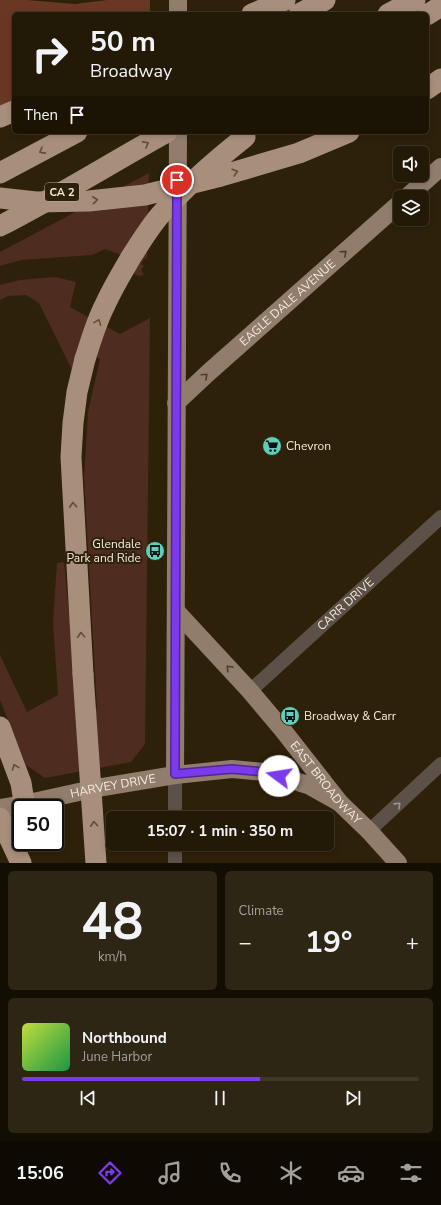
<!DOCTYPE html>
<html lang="en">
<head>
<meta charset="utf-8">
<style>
  :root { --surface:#221907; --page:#2e2615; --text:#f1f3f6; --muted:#a2a09b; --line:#3f3828; --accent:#7c3aed }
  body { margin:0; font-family:"Nunito Sans",sans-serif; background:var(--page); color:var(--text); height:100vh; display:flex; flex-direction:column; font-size:15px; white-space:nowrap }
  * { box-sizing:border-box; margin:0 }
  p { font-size:13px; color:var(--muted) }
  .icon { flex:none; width:22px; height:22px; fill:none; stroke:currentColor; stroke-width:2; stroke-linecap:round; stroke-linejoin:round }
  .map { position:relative; height:863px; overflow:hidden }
  .sheet { display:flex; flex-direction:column; gap:8px; padding:8px; background:#130e04; flex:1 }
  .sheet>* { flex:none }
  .top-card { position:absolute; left:12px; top:12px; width:417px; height:122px; border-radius:6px; box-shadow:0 2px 6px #0003,0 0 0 1px var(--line); background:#221907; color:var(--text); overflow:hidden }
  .tools { position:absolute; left:393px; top:146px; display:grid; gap:8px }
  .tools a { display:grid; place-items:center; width:36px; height:36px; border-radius:6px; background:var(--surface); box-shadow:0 2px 6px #0003,0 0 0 1px var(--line); font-size:20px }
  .speed { position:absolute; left:12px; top:799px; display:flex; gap:8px; font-size:20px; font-weight:700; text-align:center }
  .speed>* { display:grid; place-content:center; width:52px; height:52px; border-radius:50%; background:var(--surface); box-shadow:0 2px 6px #0003,0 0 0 1px var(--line); line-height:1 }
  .speed .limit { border:2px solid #111; border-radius:6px; background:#fff; color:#111 }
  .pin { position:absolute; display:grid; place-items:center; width:34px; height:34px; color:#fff; margin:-17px; border:2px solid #fff; border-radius:50%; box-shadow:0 1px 4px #0007 }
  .me { position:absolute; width:44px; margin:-22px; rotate:284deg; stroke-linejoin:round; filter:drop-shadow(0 0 3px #0008) }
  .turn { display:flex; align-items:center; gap:14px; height:84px; padding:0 12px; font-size:18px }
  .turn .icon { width:52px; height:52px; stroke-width:2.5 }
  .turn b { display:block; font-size:28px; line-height:34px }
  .then { display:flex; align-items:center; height:38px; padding:0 12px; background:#0003; gap:8px; font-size:15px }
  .big { font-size:30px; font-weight:700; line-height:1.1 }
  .sheet .widget { flex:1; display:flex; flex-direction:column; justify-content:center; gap:6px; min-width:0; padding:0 14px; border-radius:6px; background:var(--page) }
  .sheet .dial { align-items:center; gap:0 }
  .dial b { font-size:52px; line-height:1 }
  .song { display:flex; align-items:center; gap:12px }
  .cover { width:48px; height:48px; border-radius:6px; background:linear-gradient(135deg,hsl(70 70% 55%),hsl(140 70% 35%)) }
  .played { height:4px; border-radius:2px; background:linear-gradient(90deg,var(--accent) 60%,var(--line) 60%) }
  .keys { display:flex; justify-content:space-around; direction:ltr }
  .heat { display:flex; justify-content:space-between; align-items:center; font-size:22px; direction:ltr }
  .sheet .tiles { flex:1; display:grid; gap:8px; grid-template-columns:1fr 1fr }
  .widget:last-child { grid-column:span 2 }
  .trip { position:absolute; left:106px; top:811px; width:228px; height:40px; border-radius:6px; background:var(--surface); box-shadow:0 2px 6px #0003,0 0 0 1px var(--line); font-weight:700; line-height:40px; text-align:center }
  .tabs { display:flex; height:64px; justify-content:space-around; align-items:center; background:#0e0a03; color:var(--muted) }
  .tabs .icon { width:28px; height:28px }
  .tabs .selected { color:var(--accent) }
  .tabs b { font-size:18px; color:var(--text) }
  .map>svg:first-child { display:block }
  .green { fill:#4e2c20 }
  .forest { fill:#6b3725 }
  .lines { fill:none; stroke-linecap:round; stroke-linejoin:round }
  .minor { stroke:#5b5149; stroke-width:14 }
  .major { stroke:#927d6d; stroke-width:18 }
  .highway { stroke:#a88f7b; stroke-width:21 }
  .highway-bridge { stroke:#a88f7b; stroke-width:21 }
  .oneway { stroke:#5f4d37 }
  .oneway2 { stroke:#4c3d27 }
  .oneway3 { stroke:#a0968c }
  .route-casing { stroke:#51269a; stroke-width:10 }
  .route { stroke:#7c3aed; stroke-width:7 }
  .labels { text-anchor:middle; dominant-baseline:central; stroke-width:4; stroke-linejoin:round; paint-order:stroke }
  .shield { fill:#2e2109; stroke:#b9ae9d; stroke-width:1 }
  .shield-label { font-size:11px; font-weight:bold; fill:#f4ebdd }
  .street-label { font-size:12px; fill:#f4ebdd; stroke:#2e2109 }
  .poi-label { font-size:12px; fill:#f4ebdd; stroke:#2e2109; text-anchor:start }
</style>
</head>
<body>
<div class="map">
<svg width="441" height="863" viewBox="0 0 441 863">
  <rect width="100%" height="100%" fill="#2e2109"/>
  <path class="green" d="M149,173L147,259L145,258L141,264L144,266L141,270L144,275L139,276L134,274L132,268L119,254L105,249L92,255L21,260L0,266V252Z
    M55,277L76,282L70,307L120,334L150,318L145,744L131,762L45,778L26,765L0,700V655L27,712L58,695L53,622L57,563L64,562L79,710L97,708L84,478L88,412L100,359L80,351L72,370L39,303L26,295L8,296L0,300V285L20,280Z"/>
  <path class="forest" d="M0,0H27L75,4L107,0H150V14H14V103L0,109Z"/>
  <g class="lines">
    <g class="minor">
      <path id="s1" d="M250,691L441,517"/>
      <path d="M175,818V775"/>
      <path d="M369,831L441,764"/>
      <path d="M175,863V844"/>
    </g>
    <g class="major">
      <path d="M178,14V0"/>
      <path d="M407,197L441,167"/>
      <path id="s2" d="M176,403L208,373L400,203"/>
      <path id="s3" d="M176,611L250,691L282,729L340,803L369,831L398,863"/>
      <path d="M175,775L178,132"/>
      <path id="s4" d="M0,808L24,804L97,788L175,775L232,769L264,772L308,785L340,803"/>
    </g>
    <path class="highway" d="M252,14L285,0
      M299,14L325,0
      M388,14L415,0
      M427,15L441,6
      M427,89L441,79
      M0,117L14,111
      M0,173L77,132
      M0,226C57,197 111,163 167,132
      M83,674L71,457L73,423L77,392L85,359
      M0,727L21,783L25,808
      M0,818L21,863"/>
    <path class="highway-bridge" d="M0,198L36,202L89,201L145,195L221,176L299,153L349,132
      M85,359C91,341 96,322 105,305C112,289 122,273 131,257C141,242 150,226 162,213C187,185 216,160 245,137
      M83,674L96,863"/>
  </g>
  <defs><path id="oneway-chevron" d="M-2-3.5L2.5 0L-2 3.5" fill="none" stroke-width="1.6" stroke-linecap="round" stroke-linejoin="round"/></defs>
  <g class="oneway">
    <use href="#oneway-chevron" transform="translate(146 144) rotate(-29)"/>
    <use href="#oneway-chevron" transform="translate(42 151) rotate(152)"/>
    <use href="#oneway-chevron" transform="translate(235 172) rotate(-17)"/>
    <use href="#oneway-chevron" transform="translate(95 200) rotate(-6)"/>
    <use href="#oneway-chevron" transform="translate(98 322) rotate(-69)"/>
    <use href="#oneway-chevron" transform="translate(73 505) rotate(-93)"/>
    <use href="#oneway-chevron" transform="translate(81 635) rotate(-93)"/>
    <use href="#oneway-chevron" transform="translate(15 767) rotate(-110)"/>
    <use href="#oneway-chevron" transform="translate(94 824) rotate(-94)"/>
  </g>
  <g class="oneway2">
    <use href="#oneway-chevron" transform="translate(344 253) rotate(-42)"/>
    <use href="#oneway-chevron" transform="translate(205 376) rotate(-43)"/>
    <use href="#oneway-chevron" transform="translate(229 668) rotate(-133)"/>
  </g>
  <use class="oneway3" href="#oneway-chevron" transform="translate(398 805) rotate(-44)"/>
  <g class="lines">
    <g class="route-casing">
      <path id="route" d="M177,180L175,774L232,769L264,772L279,776"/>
    </g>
    <use href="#route" class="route"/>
  </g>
  <defs>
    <g id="supermarket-disc" transform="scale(1)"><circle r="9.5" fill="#5dceb9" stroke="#2e2109"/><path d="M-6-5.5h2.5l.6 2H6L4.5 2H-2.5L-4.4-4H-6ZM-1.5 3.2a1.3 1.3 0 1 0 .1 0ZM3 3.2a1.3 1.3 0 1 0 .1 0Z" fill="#111"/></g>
    <g id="bus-disc" transform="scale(1)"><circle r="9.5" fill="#5dceb9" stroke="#2e2109"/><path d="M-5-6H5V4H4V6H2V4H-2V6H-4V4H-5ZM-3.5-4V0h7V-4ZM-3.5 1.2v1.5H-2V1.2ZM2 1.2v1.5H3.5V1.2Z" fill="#111"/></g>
  </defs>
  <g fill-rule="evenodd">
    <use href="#supermarket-disc" x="272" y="446"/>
    <use href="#bus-disc" x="155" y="551"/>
    <use href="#bus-disc" x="290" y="716"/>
  </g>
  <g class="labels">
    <rect class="shield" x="45" y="183" width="34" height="18" rx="3"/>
    <g class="shield-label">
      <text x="62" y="192">CA 2</text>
    </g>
    <g class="street-label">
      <text stroke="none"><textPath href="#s2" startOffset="150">EAGLE DALE AVENUE</textPath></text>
      <text stroke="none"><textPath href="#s1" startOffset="129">CARR DRIVE</textPath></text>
      <text stroke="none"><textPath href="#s3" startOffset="228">EAST BROADWAY</textPath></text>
      <text stroke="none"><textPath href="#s4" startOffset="115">HARVEY DRIVE</textPath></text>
    </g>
    <g class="poi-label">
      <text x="286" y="446">Chevron</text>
      <text x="141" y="544" text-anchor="end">Glendale<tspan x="141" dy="14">Park and Ride</tspan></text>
      <text x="304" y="716">Broadway &amp; Carr</text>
    </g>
  </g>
</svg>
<div class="tools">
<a><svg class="icon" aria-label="sound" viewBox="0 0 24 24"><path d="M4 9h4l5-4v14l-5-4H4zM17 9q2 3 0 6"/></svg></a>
<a><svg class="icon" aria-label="layers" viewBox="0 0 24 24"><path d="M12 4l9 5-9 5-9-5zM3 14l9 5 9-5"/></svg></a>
</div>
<div class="speed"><div class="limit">50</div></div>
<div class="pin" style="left:177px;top:180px;background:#d93025"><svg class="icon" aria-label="arrive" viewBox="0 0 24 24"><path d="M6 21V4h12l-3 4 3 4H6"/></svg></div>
<svg class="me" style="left:279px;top:776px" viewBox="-20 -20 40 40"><circle r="19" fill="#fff"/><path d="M0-13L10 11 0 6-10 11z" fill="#7c3aed"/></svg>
<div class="trip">15:07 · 1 min · 350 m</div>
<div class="top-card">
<div class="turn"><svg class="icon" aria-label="right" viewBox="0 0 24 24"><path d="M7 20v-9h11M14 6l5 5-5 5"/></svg><div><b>50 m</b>Broadway</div></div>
<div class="then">Then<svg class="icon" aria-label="arrive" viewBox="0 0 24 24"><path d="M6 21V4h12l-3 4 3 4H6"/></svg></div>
</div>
</div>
<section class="sheet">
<div class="tiles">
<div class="widget dial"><b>48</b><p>km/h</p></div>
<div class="widget"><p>Climate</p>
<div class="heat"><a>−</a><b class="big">19°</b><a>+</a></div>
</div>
<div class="widget">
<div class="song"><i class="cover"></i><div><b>Northbound</b><p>June Harbor</p></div></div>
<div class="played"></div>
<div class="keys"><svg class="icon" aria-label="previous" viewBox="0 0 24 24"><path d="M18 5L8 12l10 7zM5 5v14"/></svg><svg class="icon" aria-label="pause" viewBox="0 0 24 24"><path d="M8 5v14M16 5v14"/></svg><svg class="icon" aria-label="next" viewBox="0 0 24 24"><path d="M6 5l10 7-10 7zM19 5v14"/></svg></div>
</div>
</div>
</section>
<nav class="tabs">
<b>15:06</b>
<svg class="icon selected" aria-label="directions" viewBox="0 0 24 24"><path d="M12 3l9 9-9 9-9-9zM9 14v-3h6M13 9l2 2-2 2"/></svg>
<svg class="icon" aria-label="music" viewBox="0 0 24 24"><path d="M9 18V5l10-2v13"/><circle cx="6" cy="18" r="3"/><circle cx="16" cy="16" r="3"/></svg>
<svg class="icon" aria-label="phone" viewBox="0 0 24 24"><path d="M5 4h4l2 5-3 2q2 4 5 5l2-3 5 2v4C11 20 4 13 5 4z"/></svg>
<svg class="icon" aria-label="climate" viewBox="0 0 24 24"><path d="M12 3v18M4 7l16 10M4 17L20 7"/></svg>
<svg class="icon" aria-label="car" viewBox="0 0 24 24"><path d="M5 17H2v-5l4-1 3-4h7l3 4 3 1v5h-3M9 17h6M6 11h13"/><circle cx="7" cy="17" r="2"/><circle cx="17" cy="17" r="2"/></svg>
<svg class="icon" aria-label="filters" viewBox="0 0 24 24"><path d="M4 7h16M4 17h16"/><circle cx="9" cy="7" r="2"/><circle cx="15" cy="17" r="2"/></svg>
</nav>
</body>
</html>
